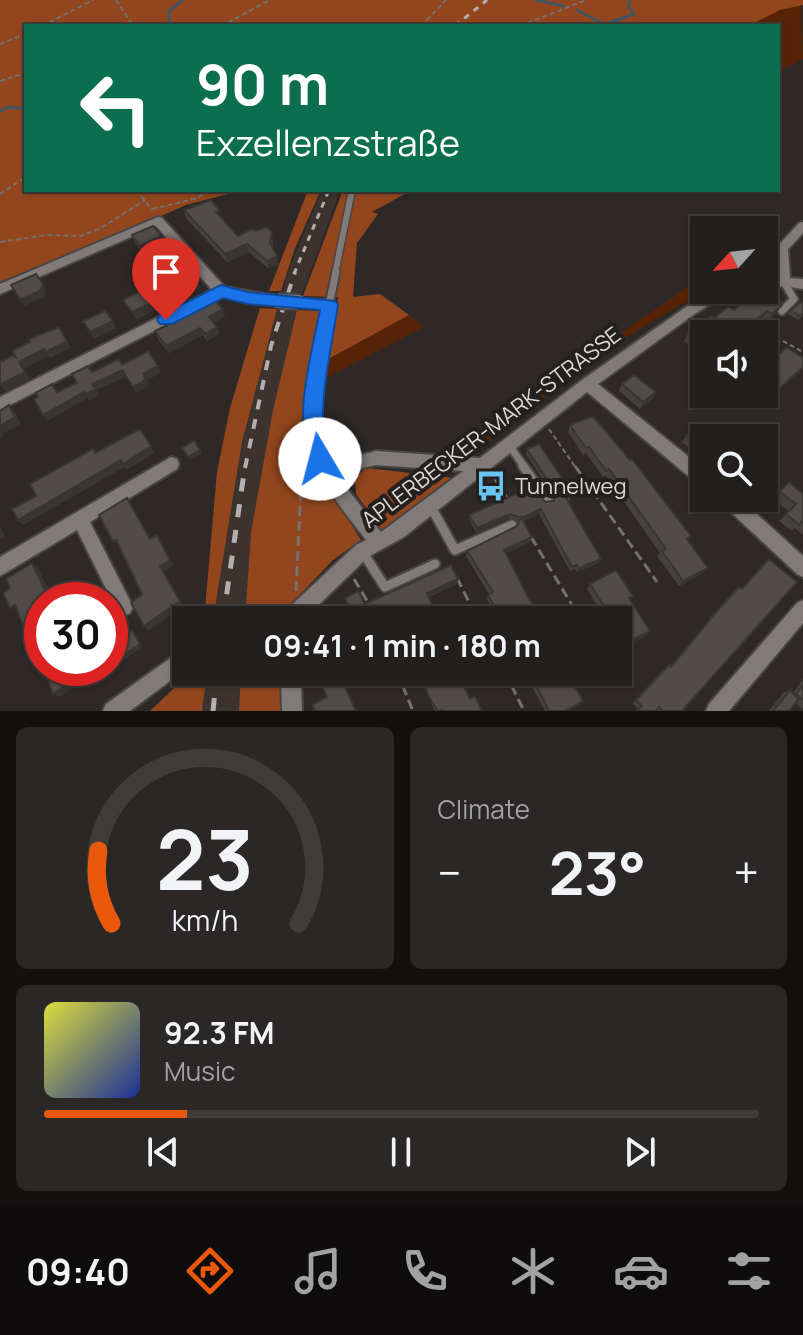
<!DOCTYPE html>
<html lang="en">
<head>
<meta charset="utf-8">
<style>
  :root { --surface:#221f1d; --page:#2a2726; --text:#f1f3f6; --muted:#a2a2a4; --line:#3f3d3b; --accent:#ea580c }
  body { margin:0; font-family:Manrope,sans-serif; background:var(--page); color:var(--text); height:100vh; display:flex; flex-direction:column; font-size:30px; white-space:nowrap }
  * { box-sizing:border-box; margin:0 }
  p { font-size:26px; color:var(--muted) }
  .icon { flex:none; width:44px; height:44px; fill:none; stroke:currentColor; stroke-width:2; stroke-linecap:round; stroke-linejoin:round }
  .map { position:relative; height:711px; overflow:hidden }
  .sheet { display:flex; flex-direction:column; gap:16px; padding:16px; background:#131110; flex:1 }
  .sheet>* { flex:none }
  .top-card { position:absolute; left:24px; top:24px; width:756px; height:168px; border-radius:0px; box-shadow:0 2px 6px #0004,0 0 0 2px var(--line); background:#0b6e4f; color:#fff; overflow:hidden }
  .needle { width:52px; rotate:243deg }
  .fabs { position:absolute; left:690px; top:216px; display:grid; gap:16px }
  .fabs a { display:grid; place-items:center; width:88px; height:88px; border-radius:0px; background:var(--surface); box-shadow:0 2px 6px #0004,0 0 0 2px var(--line); font-size:40px }
  .speed { position:absolute; left:24px; top:582px; display:flex; gap:16px; font-size:40px; font-weight:700; text-align:center }
  .speed>* { display:grid; place-content:center; width:104px; height:104px; border-radius:50%; background:var(--surface); box-shadow:0 2px 6px #0004,0 0 0 2px var(--line); line-height:1 }
  .speed .limit { border:12px solid #d22; background:#fff; color:#111 }
  .pin { position:absolute; display:grid; place-items:center; width:68px; height:68px; color:#fff; margin:-82px -34px; border-radius:50% 50% 50% 0; rotate:-45deg; box-shadow:0 0 8px #0007 }
  .pin .icon { rotate:45deg }
  .me { position:absolute; width:88px; margin:-44px; rotate:352deg; stroke-linejoin:round; filter:drop-shadow(0 0 6px #0008) }
  .turn { display:flex; align-items:center; gap:28px; height:168px; padding:0 40px; font-size:36px }
  .turn .icon { width:104px; height:104px; stroke-width:2.5 }
  .turn b { display:block; font-size:56px; line-height:68px }
  .big { font-size:60px; font-weight:700; line-height:1.1 }
  .sheet .widget { flex:1; display:flex; flex-direction:column; justify-content:center; gap:12px; min-width:0; padding:0 28px; border-radius:12px; background:var(--page) }
  .sheet .dial { align-items:center; gap:0 }
  .dial svg { height:208px; overflow:visible; fill:none; stroke:var(--line); stroke-width:7; stroke-linecap:round; text-anchor:middle }
  .dial text { fill:var(--text); stroke:none }
  .song { display:flex; align-items:center; gap:24px }
  .cover { width:96px; height:96px; border-radius:12px; background:linear-gradient(135deg,hsl(60 70% 55%),hsl(230 70% 35%)) }
  .played { height:8px; border-radius:4px; background:linear-gradient(90deg,var(--accent) 20%,var(--line) 20%) }
  .keys { display:flex; justify-content:space-around; direction:ltr }
  .heat { display:flex; justify-content:space-between; align-items:center; font-size:44px; direction:ltr }
  .sheet .tiles { flex:1; display:grid; gap:16px; grid-template-columns:1fr 1fr }
  .widget:last-child { grid-column:span 2 }
  .trip { position:absolute; left:172px; top:606px; width:460px; height:80px; border-radius:0px; background:var(--surface); box-shadow:0 2px 6px #0004,0 0 0 2px var(--line); font-weight:700; line-height:80px; text-align:center }
  .dock { display:flex; height:128px; justify-content:space-around; align-items:center; background:#0e0c0c; color:var(--muted) }
  .dock .icon { width:56px; height:56px }
  .dock .selected { color:var(--accent) }
  .dock b { font-size:36px; color:var(--text) }
  .map>svg:first-child { display:block }
  .built { fill:#3d332e }
  .green { fill:#572306 }
  .forest { fill:#93461d }
  .lines { fill:none; stroke-linecap:round; stroke-linejoin:round }
  .stream { stroke:#42545e; stroke-width:3 }
  .lane-far2-casing { stroke:#494544; stroke-width:9 }
  .lane-far1-casing { stroke:#494544; stroke-width:11 }
  .lane-casing { stroke:#494544; stroke-width:13 }
  .street-casing { stroke:#494544; stroke-width:4 }
  .path-far1 { stroke:#75716f; stroke-width:2; stroke-dasharray:5 3; stroke-linecap:butt }
  .path { stroke:#75716f; stroke-width:3; stroke-dasharray:10 5; stroke-linecap:butt }
  .lane-far2 { stroke:#807b78; stroke-width:6 }
  .lane-far1 { stroke:#807b78; stroke-width:7 }
  .lane { stroke:#807b78; stroke-width:9 }
  .street { fill:#807b78; fill-rule:evenodd }
  .rail-far2 { stroke:#b4b0af; stroke-width:3; stroke-dasharray:6 6; stroke-linecap:butt }
  .rail-far1 { stroke:#b4b0af; stroke-width:4; stroke-dasharray:10 10; stroke-linecap:butt }
  .rail { stroke:#b4b0af; stroke-width:5; stroke-dasharray:13 13; stroke-linecap:butt }
  .street-bridge-casing { stroke:#494544; stroke-width:18; stroke-linecap:butt }
  .street-bridge { stroke:#807b78; stroke-width:14 }
  .wall { fill:#464140 }
  .shaded-wall { fill:#393534 }
  .building { fill:#514c4a; stroke:#393534; stroke-width:2 }
  .route { fill:#1a73e8; stroke:#114b97; stroke-width:2 }
  .labels { text-anchor:middle; dominant-baseline:central; stroke-width:8; stroke-linejoin:round; paint-order:stroke }
  .street-label { font-size:22px; fill:#dbd8d7; stroke:#24201e }
  .poi-label { font-size:22px; fill:#dbd8d7; stroke:#24201e; text-anchor:start }
</style>
</head>
<body>
<div class="map">
<svg width="803" height="711" viewBox="0 0 803 711">
  <rect width="100%" height="100%" fill="#2e2927"/>
  <path class="built" d="M322,190H340L301,297L273,410L251,532L245,620H213L242,442L261,361L291,264Z
    M207,672H241L239,711H202Z"/>
  <path class="green" d="M803,0L801,5L803,59L778,72V26H478Z
    M704,276V290H710C621,332 546,397 469,457L457,459L590,354Z
    M409,315L424,327L326,378L327,358Z"/>
  <path class="forest" d="M0,0H803V5L780,10L748,26H26V190H243L186,205L0,287Z
    M308,190H321L295,248L281,291H269Z
    M343,190H412L372,212L378,214L357,243L353,297L380,294L409,315L330,358L313,361L302,419L310,457L361,540L333,560L289,606L271,620H245L251,532L273,410L297,310L337,312L338,297L303,296Z
    M260,308L277,309L242,442L213,620H204L217,472L230,408Z
    M367,468L454,478L383,532L356,494L355,477Z
    M191,672H207L202,711H150Z
    M241,672H272L280,685V711H239Z"/>
  <g class="lines">
    <path class="stream" d="M536,0L564,6
      M577,10L602,23
      M169,26V11L183,0
      M600,26L634,14L628,6L630,0
      M0,112L7,107L26,109"/>
    <g class="lane-far2-casing">
      <path id="lane-far2" d="M335,274L352,190"/>
    </g>
    <g class="lane-far1-casing">
      <path id="lane-far1" d="M329,305L336,272
        M782,311L794,299L784,282
        M509,445L525,468"/>
    </g>
    <g class="lane-casing">
      <path id="lane" d="M523,466L547,500
        M431,507L455,550L512,525
        M362,551L385,587L435,564"/>
    </g>
    <g class="street-casing">
      <path id="street" d="M158,217L162,218L225,287L278,296L285,301L283,304L278,306L222,296L0,410V397L212,290L156,226L0,294V284Z
        M803,222V233L788,249L790,278L803,279V289L784,286L764,289V279L777,278L776,248L799,223Z
        M720,290H739L738,293L712,303L696,313L598,384L704,469V486L698,484L587,392L404,537L368,557L303,620H281L283,613L356,545L366,540C347,515 326,491 314,462C295,416 312,356 322,309L294,305L292,302L294,299L329,300L336,305C327,354 308,424 334,469L353,457L376,451L480,458L582,380L686,307L702,297ZM376,465L463,471L381,532L342,482L363,468Z
        M171,457L177,459L179,464L177,469L90,522L130,601L133,607L130,613L124,616L118,613L77,530L0,576V557Z
        M719,498H739L803,556V577L797,574L721,503Z
        M803,600V623L729,711H706L709,704L797,603Z
        M186,647V669L130,711H103L106,704Z
        M277,672H297L301,680L302,711H282L281,681Z"/>
    </g>
    <path class="path-far1" d="M116,0L133,26
      M42,26L93,0
      M221,26L270,0
      M421,26L446,0
      M520,26L586,0
      M0,44L26,34
      M0,81L26,73
      M136,190L152,209
      M0,194L26,177
      M152,209L194,199L212,190
      M0,242L47,235L81,236L101,228L145,200
      M764,354L781,340L803,352
      M549,429L576,468"/>
    <path class="path" d="M575,466L657,582
      M493,476L509,501
      M531,537L581,620
      M457,578L478,620
      M354,579L369,604
      M296,591L301,486L304,472L309,469
      M397,672L413,711
      M505,672L524,711"/>
    <use href="#lane-far2" class="lane-far2"/>
    <use href="#lane-far1" class="lane-far1"/>
    <use href="#lane" class="lane"/>
    <use href="#street" class="street"/>
    <path class="rail-far2" d="M455,26L487,0
      M294,274L329,190"/>
    <path class="rail-far1" d="M245,468L271,346L295,272"/>
    <path class="rail" d="M223,620L245,466
      M213,711L217,672"/>
    <g class="street-bridge-casing">
      <path id="street-bridge" d="M278,301L299,302"/>
    </g>
    <use href="#street-bridge" class="street-bridge"/>
  </g>
  <path class="wall" d="M184,210L222,219L238,236L273,240L272,247L278,264L268,268L249,252L227,262L186,218Z
    M132,235L164,243L143,253L135,243Z
    M161,277L201,288L185,295L181,290L171,294L164,284Z
    M765,300L776,314L767,321L763,318L749,330L743,326L736,332L733,331L704,334V355L684,341L688,334L714,318L752,302Z
    M803,303V316L798,320L788,314L791,310Z
    M225,317L214,323L217,327L219,334L207,341L203,335L169,353L158,339L155,331Z
    M803,358L766,403L753,394H764V367Z
    M622,384L656,392L652,399L640,409L619,391Z
    M570,425L691,536L688,540L708,568L703,573L679,586L657,556L660,553L606,476L603,477L586,453L583,455L568,432Z
    M686,436L704,438V460L682,442Z
    M527,449L571,499L568,501L601,559L598,563L577,572L575,569L570,571L539,514L523,521L532,537L530,542L506,553L528,597L542,620H498L487,599L489,594L466,556L467,551L517,526L519,523L509,518L476,533L469,519V515L518,494L519,488L545,502L553,501L554,496L526,454Z
    M779,492L803,494V535L795,528L792,531L779,521L789,511L772,499Z
    M749,498H761L756,503Z
    M769,559L682,711H636L638,709L633,703L665,668L670,667L713,614L735,590L742,589Z
    M457,584L429,597L439,620H401L397,611L377,620H354L345,598L365,604Z
    M590,584L645,636L618,650V620H600L598,617L601,612L587,589Z
    M417,672H457L470,699L482,711H435Z
    M532,672H567L580,704L568,711H545L530,683L535,678Z
    M803,679V710L796,703L789,711H769L783,693L790,690L793,693Z"/>
  <path class="shaded-wall" d="M162,236L164,243L143,253L140,246Z
    M247,244L249,252L227,262L225,254Z
    M277,256L278,264L268,268L267,261Z
    M199,281L201,288L185,295L182,288Z
    M178,283L181,290L171,294L168,287Z
    M43,284L46,290L44,297L24,306L20,300Z
    M154,302L157,309L136,320L132,312Z
    M781,306L776,314L767,321L772,314Z
    M223,309L225,317L211,324L209,317Z
    M767,311L763,318L749,330L753,323Z
    M113,321L116,329L94,339L90,332Z
    M217,327L219,334L207,341L205,334Z
    M200,328L203,335L169,353L166,346Z
    M67,341L71,348L50,358L49,356L23,369L30,379L5,391L0,385L19,362L44,349Z
    M158,366L161,373L147,380L149,386L136,393L133,387L143,374Z
    M803,367V368L766,403L771,396Z
    M122,370L126,377L96,390L92,384Z
    M96,389L99,395L89,401L86,394Z
    M84,392L88,398L47,421L43,415Z
    M656,392L652,399L640,409L643,402Z
    M9,405L15,412L21,424L2,434L4,436L0,438V426Z
    M151,446L154,453L127,470L125,467L23,525L18,520L121,460Z
    M200,450L202,453L190,460L188,457Z
    M541,509L539,514L519,523L521,518Z
    M510,514L509,518L476,533L477,528Z
    M0,527L5,536L0,539Z
    M157,535L174,565L164,572L184,606L148,631L144,626L160,566Z
    M532,537L530,542L503,555L504,550Z
    M601,559L598,563L577,572L579,568Z
    M32,563L38,568L54,600H50Z
    M708,568L703,573L679,586L683,581Z
    M458,579L457,584L427,597V593Z
    M397,607V611L377,620H372V618Z
    M132,630L142,647L124,660L121,657Z
    M650,631L645,636L618,650L622,645Z
    M89,668H93L95,673L60,697L53,694Z
    M359,679L360,682L346,690L345,687Z"/>
  <path class="building" d="M211,200L220,211L216,212L238,236L252,229L256,231L266,227L272,232L270,243L277,256L267,261L247,244L225,254L184,210Z
    M153,226L162,236L140,246L132,235Z
    M187,265L199,281L182,288L178,283L168,287L161,277Z
    M36,274L43,284L40,291L20,300L11,285Z
    M145,289L154,302L132,312L123,300Z
    M771,295L781,301V306L772,314L767,311L753,323L748,319L740,325L738,324L725,334H704V345L688,334L711,316L714,318L728,307L734,310L748,299L752,302L759,296L765,300Z
    M216,301L223,309L209,317L217,327L205,334L200,328L166,346L155,331Z
    M801,302L803,303V314L800,316L791,310Z
    M105,311L113,321L90,332L83,321Z
    M59,327L67,341L46,352L44,349L19,362L25,372L0,385V362L14,355L17,359L12,351L30,342L29,339Z
    M787,347L803,358V367L771,396L764,391V367Z
    M148,351L158,366L143,374L146,380L133,387L122,370L92,384L96,389L86,394L84,392L43,415L34,399L38,397L36,393L52,384L57,392L77,383L72,374L88,366L92,372L119,359L122,365Z
    M634,375L656,392L643,402L622,384Z
    M9,405L15,417L0,426V411Z
    M593,416L630,460L632,459L691,536L687,539L708,568L683,581L662,551L666,549L609,469L606,471L589,447L586,448L570,425Z
    M700,424L717,438H704V451L686,436Z
    M140,429L151,446L123,464L121,460L18,520L12,509L36,496L30,484L93,449L95,453Z
    M194,440L200,450L188,457L182,448Z
    M539,444L573,494L566,498L601,559L579,568L577,565L572,567L541,509L521,518L510,514L477,528L469,515L521,492L519,488L531,483L545,502L554,501L555,492L527,449Z
    M764,481L771,487L764,494Z
    M789,482L803,494V522L802,521L799,525L786,514L796,504L779,492Z
    M127,498L150,539L157,535L170,560L160,566L180,601L144,626L131,603L142,594L116,540L113,542L99,515Z
    M521,517L532,537L504,550L528,597L542,620H502L488,595L493,592L467,551L517,526Z
    M769,559L797,582L682,711H663L659,707L656,711H637L642,706L636,700L669,665L671,667L717,611L739,587L742,589Z
    M32,563L50,600H42V667L35,649L32,650L15,605L10,608L3,593L10,588L6,579Z
    M451,565L458,579L427,593L439,620H403L397,607L372,618L373,620H355L345,598L358,591L365,604Z
    M616,570L633,596L629,598L650,631L622,645L618,639V620H607L602,612L606,609L590,584Z
    M61,595L63,600H53Z
    M132,630L140,644L121,657L114,642Z
    M43,668H89V669L53,694Z
    M316,672H356L359,679L345,687L356,711H315L312,705L327,697Z
    M419,672H457L470,699L475,696L482,711H443L442,710L438,711L429,697Z
    M536,672H567L583,701L565,711H549L533,679L538,676Z
    M803,685V700L796,694Z
    M790,690L799,699L789,711H773Z"/>
  <path class="route" d="M221,285L248,292L335,301L338,305C332,345 321,389 323,430C324,442 333,454 327,466L320,468L313,466C291,420 311,358 320,310L248,304L223,298L172,324H160L157,320L160,315Z"/>
  <defs>
    <g id="bus-bare" transform="scale(2.4)"><path d="M-5-6H5V4H4V6H2V4H-2V6H-4V4H-5ZM-3.5-4V0h7V-4ZM-3.5 1.2v1.5H-2V1.2ZM2 1.2v1.5H3.5V1.2Z" fill="#6bc3f2" stroke="#24201e" stroke-width="2.5" paint-order="stroke"/></g>
  </defs>
  <g fill-rule="evenodd">
    <use href="#bus-bare" x="491" y="486"/>
  </g>
  <g class="labels">
    <g class="street-label">
      <text transform="translate(491 427) rotate(-37)">APLERBECKER-MARK-STRASSE</text>
    </g>
    <g class="poi-label">
      <text x="515" y="486">Tunnelweg</text>
    </g>
  </g>
</svg>
<div class="fabs">
<a><svg class="needle" viewBox="-14 -14 28 28"><path d="M0-13l5 13h-10z" fill="#e53935"/><path d="M0 13l5-13h-10z" fill="#a2a2a4"/></svg></a>
<a><svg class="icon" aria-label="sound" viewBox="0 0 24 24"><path d="M4 9h4l5-4v14l-5-4H4zM17 9q2 3 0 6"/></svg></a>
<a><svg class="icon" aria-label="search" viewBox="0 0 24 24"><circle cx="10" cy="10" r="6"/><path d="M15 15l6 6"/></svg></a>
</div>
<div class="speed"><div class="limit">30</div></div>
<div class="pin" style="left:166px;top:320px;background:#d93025"><svg class="icon" aria-label="arrive" viewBox="0 0 24 24"><path d="M6 21V4h12l-3 4 3 4H6"/></svg></div>
<svg class="me" style="left:320px;top:459px" viewBox="-20 -20 40 40"><circle r="19" fill="#fff"/><path d="M0-13L10 11 0 6-10 11z" fill="#1a73e8"/></svg>
<div class="trip">09:41 · 1 min · 180 m</div>
<div class="top-card">
<div class="turn"><svg class="icon" aria-label="left" viewBox="0 0 24 24"><path d="M17 20v-9H6M10 6l-5 5 5 5"/></svg><div><b>90 m</b>Exzellenzstraße</div></div>
</div>
</div>
<section class="sheet">
<div class="tiles">
<div class="widget dial"><svg viewBox="0 0 100 80">
<path d="M14 69A42 42 0 1 1 86 69"/>
<path d="M14 69A42 42 0 0 1 9 41" stroke="#ea580c"/>
<text x="50" y="56" font-size="32" font-weight="700">23</text>
<text x="50" y="72" font-size="11">km/h</text>
</svg></div>
<div class="widget"><p>Climate</p>
<div class="heat"><a>−</a><b class="big">23°</b><a>+</a></div>
</div>
<div class="widget">
<div class="song"><i class="cover"></i><div><b>92.3 FM</b><p>Music</p></div></div>
<div class="played"></div>
<div class="keys"><svg class="icon" aria-label="previous" viewBox="0 0 24 24"><path d="M18 5L8 12l10 7zM5 5v14"/></svg><svg class="icon" aria-label="pause" viewBox="0 0 24 24"><path d="M8 5v14M16 5v14"/></svg><svg class="icon" aria-label="next" viewBox="0 0 24 24"><path d="M6 5l10 7-10 7zM19 5v14"/></svg></div>
</div>
</div>
</section>
<nav class="dock">
<b>09:40</b>
<svg class="icon selected" aria-label="directions" viewBox="0 0 24 24"><path d="M12 3l9 9-9 9-9-9zM9 14v-3h6M13 9l2 2-2 2"/></svg>
<svg class="icon" aria-label="music" viewBox="0 0 24 24"><path d="M9 18V5l10-2v13"/><circle cx="6" cy="18" r="3"/><circle cx="16" cy="16" r="3"/></svg>
<svg class="icon" aria-label="phone" viewBox="0 0 24 24"><path d="M5 4h4l2 5-3 2q2 4 5 5l2-3 5 2v4C11 20 4 13 5 4z"/></svg>
<svg class="icon" aria-label="climate" viewBox="0 0 24 24"><path d="M12 3v18M4 7l16 10M4 17L20 7"/></svg>
<svg class="icon" aria-label="car" viewBox="0 0 24 24"><path d="M5 17H2v-5l4-1 3-4h7l3 4 3 1v5h-3M9 17h6M6 11h13"/><circle cx="7" cy="17" r="2"/><circle cx="17" cy="17" r="2"/></svg>
<svg class="icon" aria-label="filters" viewBox="0 0 24 24"><path d="M4 7h16M4 17h16"/><circle cx="9" cy="7" r="2"/><circle cx="15" cy="17" r="2"/></svg>
</nav>
</body>
</html>
